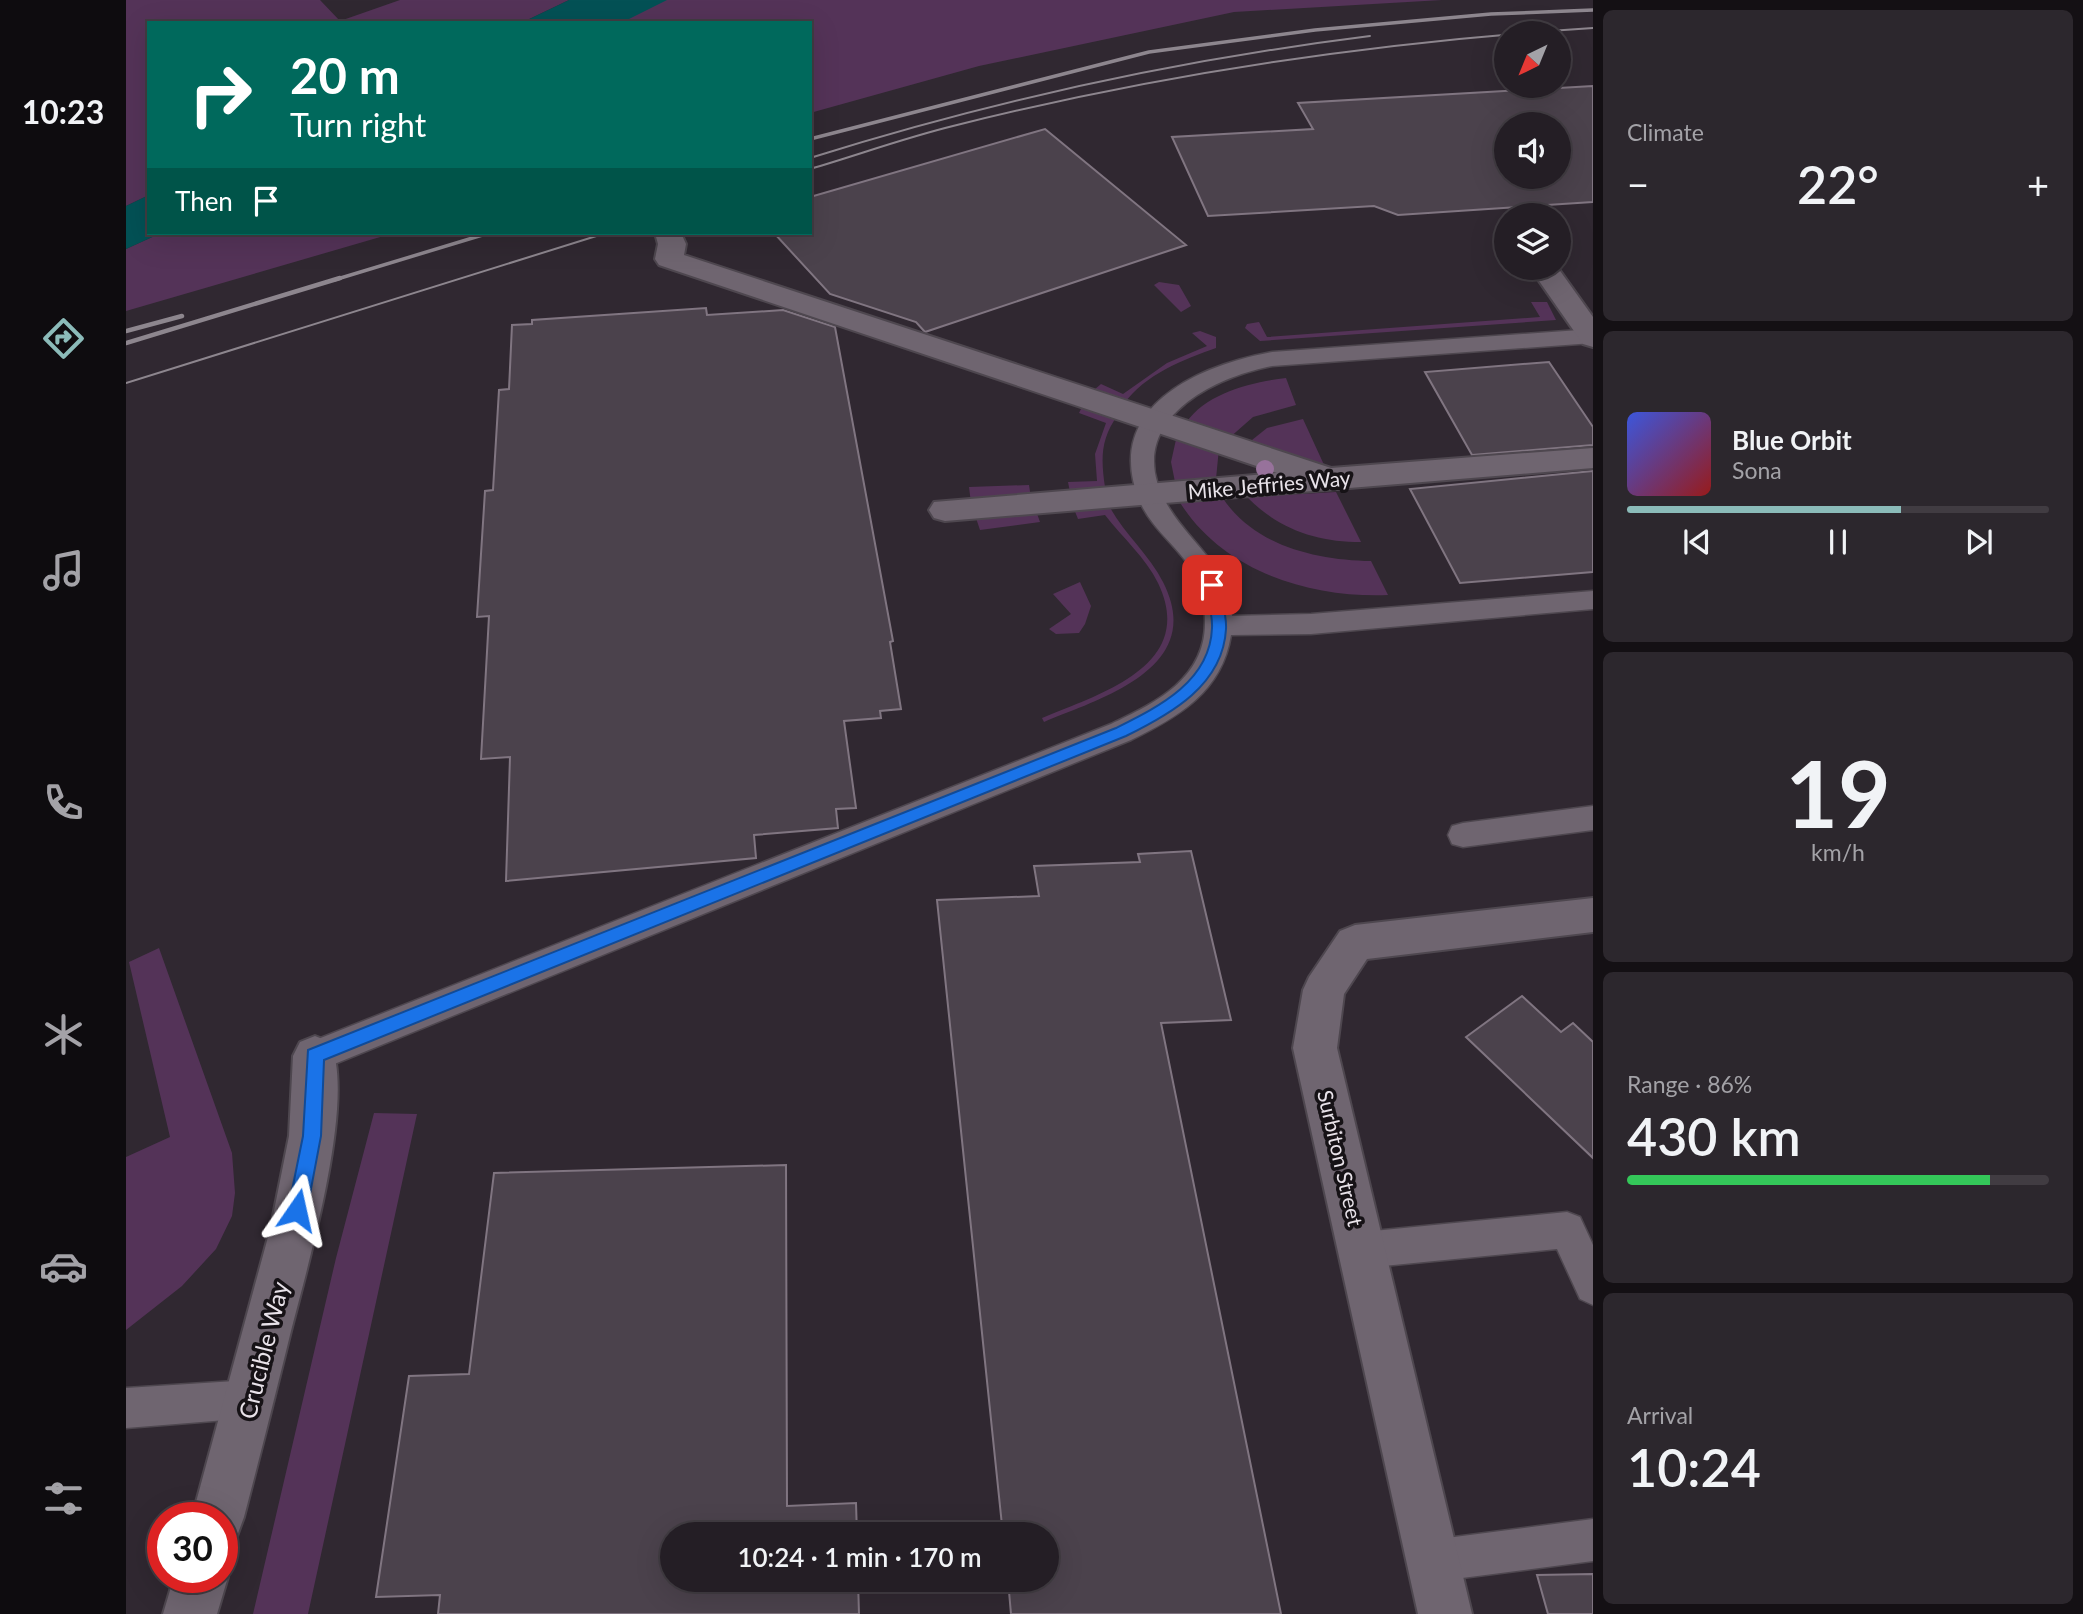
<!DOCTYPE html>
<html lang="en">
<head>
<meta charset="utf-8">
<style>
  :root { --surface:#241e25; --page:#2c272d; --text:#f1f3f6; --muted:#a3a2a7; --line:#413c42; --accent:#8bbbb9 }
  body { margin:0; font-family:Lato,sans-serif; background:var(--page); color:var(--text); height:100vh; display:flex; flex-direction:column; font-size:26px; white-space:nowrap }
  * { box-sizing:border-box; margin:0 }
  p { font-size:23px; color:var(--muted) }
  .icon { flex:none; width:38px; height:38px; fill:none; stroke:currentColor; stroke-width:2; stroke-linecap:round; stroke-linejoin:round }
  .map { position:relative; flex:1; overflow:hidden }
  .panel { display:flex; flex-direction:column; gap:10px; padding:10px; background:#141014; width:490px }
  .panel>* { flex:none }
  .guide { position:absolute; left:21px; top:21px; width:665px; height:214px; border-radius:0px; box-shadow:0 7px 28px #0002,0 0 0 2px var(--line); background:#00695c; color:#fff; overflow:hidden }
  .needle { width:46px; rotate:223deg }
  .controls { position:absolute; left:1368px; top:21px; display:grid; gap:14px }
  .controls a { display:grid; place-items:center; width:77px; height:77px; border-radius:50%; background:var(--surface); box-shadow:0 7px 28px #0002,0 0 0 2px var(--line); font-size:35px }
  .speed { position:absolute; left:21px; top:1502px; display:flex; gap:14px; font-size:35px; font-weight:700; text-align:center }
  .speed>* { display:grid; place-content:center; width:91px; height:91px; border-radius:50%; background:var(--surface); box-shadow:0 7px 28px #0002,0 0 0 2px var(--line); line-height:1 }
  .speed .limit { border:10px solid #d22; background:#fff; color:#111 }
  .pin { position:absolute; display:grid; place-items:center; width:60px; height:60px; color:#fff; margin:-30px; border-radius:14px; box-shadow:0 4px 10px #0006 }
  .me { position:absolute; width:77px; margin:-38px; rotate:11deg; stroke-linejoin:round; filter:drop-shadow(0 0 5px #0008) }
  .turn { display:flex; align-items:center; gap:24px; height:147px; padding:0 28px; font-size:32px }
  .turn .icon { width:91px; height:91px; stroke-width:2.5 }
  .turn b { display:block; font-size:49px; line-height:60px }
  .then { display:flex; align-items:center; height:66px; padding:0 28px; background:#0003; gap:14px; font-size:26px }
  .big { font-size:52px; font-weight:600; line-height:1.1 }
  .panel .tile { flex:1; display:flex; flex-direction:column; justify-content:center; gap:10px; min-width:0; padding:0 24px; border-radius:10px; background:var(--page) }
  .panel .dial { align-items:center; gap:0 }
  .dial b { font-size:91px; line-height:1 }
  .song { display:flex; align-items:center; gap:21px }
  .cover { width:84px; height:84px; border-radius:10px; background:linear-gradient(135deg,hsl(230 70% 55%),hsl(0 70% 35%)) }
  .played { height:7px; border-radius:4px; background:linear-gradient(90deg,var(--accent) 65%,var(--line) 65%) }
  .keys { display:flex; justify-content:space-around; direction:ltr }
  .heat { display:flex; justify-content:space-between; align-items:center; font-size:38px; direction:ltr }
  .charge { height:10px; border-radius:5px; background:linear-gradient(90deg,#34c759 86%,var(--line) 0) }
  .trip { position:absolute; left:534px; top:1522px; width:399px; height:70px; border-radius:35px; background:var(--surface); box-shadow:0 7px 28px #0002,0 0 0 2px var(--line); font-weight:600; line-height:70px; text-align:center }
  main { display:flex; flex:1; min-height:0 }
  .tab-bar { display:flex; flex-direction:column; width:126px; justify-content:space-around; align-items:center; background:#0e0c0f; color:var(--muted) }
  .tab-bar .icon { width:49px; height:49px }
  .tab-bar .current { color:var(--accent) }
  .tab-bar b { font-size:32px; color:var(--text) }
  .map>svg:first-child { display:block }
  .green { fill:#543358 }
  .water { fill:#035155 }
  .building { fill:#4b424c; stroke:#807581; stroke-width:2; fill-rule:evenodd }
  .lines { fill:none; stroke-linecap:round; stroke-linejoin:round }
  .lane-casing { stroke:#4e474f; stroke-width:3 }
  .street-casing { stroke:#4e474f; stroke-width:4 }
  .lane { fill:#6f6570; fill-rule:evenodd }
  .street { fill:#6f6570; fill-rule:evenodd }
  .tram { stroke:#8d868e; stroke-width:2 }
  .rail-far1 { stroke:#8d868e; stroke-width:3.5 }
  .rail { stroke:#8d868e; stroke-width:4.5 }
  .tree { fill:#97729b }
  .route { fill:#1a73e8; stroke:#114b97; stroke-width:2 }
  .labels { text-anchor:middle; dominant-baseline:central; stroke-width:7; stroke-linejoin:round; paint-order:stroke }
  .street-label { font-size:21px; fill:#e8e2e9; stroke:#161216 }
  .near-street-label { font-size:24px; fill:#e8e2e9; stroke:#161216 }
</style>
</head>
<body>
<main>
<nav class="tab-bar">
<b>10:23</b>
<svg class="icon current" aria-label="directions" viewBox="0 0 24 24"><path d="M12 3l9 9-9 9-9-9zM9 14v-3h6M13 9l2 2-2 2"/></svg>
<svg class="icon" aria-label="music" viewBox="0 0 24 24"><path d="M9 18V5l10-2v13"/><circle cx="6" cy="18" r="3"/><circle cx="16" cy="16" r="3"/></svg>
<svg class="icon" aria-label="phone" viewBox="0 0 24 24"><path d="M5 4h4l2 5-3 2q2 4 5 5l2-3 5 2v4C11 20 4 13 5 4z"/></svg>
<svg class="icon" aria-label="climate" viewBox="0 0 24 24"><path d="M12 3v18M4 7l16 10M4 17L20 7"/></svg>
<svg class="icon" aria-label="car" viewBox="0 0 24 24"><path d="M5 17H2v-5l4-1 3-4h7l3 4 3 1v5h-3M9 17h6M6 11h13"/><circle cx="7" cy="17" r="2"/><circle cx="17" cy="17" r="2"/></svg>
<svg class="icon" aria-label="filters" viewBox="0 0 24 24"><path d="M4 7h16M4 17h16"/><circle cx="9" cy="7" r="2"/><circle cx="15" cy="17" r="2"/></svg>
</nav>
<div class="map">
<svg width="1467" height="1614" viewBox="0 0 1467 1614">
  <rect width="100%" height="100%" fill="#302831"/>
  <path class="green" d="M0,0H194L214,21L274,0H443L395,23H23V195L0,206Z
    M530,0H1316L1108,12L853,66L684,113V23H483Z
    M35,233H268L0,311V249Z
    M1033,282L1053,285L1065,306L1055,312L1028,285Z
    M1405,302H1421L1430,320L1134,341L1119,328L1121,324L1133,322L1141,337L1414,317Z
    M1074,331L1090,337V348C1057,360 1019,374 998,404L968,390L975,384L997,394L1041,363L1081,346L1066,333Z
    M1160,378L1170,405L1127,417L1102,439L1060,423C1080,393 1126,382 1160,378Z
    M957,405L992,415C974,439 975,460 979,487L944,492L942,482L971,481L969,454L980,423L953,413Z
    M1177,419L1199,467L1121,444L1141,428Z
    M1051,435L1093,448L1090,479L1049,482L1045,462Z
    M903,485L905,498L845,503L843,487Z
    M1210,492L1235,542C1191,542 1152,529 1121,497Z
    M1096,497C1128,546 1190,560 1245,561L1262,595C1183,598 1096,571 1053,501Z
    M982,504C997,533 1023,554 1037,582C1081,668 976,698 918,722L916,718C973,694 1072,666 1032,583C1020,558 996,537 979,515L952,519L948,509Z
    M909,508L914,522L854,530L848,512Z
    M954,582L965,606L959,624L953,633L930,634L923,629L945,614L927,594Z
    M33,948L106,1153L109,1193L106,1216L90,1249L56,1286L0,1330V1157L44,1137L3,962Z
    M248,1113L291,1114L182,1614H127L210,1258Z"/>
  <path class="water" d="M443,0H541L495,23H395Z
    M23,195V233H35L0,249V206Z"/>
  <path class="building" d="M1467,86V202L1272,215L1248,206L1082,216L1046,137L1187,129L1172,103ZM1381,124H1433V177H1381Z
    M919,129L1060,245L799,332L790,322L704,294L648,233H684V197Z
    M580,308L581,315L657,310L709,327L767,641L764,642L775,709L754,711L755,718L718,721L730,808L710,809L712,828L628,835L630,858L380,881L384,757L355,759L363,616L351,617L359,491L367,490L373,390L383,389L386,325L406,324V320Z
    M1423,362L1467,427V445L1346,455L1299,372Z
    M1467,471V572L1334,583L1284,489Z
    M1065,851L1105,1020L1035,1023L1155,1614H885L882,1580H920V1535H877L811,900L913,896L908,866L1014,862L1012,854Z
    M1396,996L1435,1032L1447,1023L1467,1042V1158L1340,1037Z
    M660,1165L661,1506L730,1503L731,1535H546V1580H732L733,1614H312L314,1595L250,1597L283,1376L343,1374L368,1173Z
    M1467,1574V1614H1422L1411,1575Z"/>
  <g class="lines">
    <g class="lane-casing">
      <path id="lane" d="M1467,329V343L1146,366C1080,379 994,426 1042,506C1065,545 1104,567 1106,616L1185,614L1467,591V609L1185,634L1105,635C1096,692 1052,717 1005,740L201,1067L189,1071L177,1067L172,1056L177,1045L985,724C1029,703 1080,679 1079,621C1079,603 1076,585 1066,570C1051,546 1026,529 1014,502C975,408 1071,366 1146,352Z
        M1467,806V830L1337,847L1326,844L1322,835L1326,826L1337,823Z
        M1441,1212L1454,1217L1467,1245V1305L1454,1299L1431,1249L1237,1268L1224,1263L1219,1250L1224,1237L1237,1232Z
        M125,1380L139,1385L144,1399L139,1413L125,1418L0,1428V1388Z
        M1467,1519V1561L1305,1582L1290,1576L1284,1561L1290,1546L1305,1540Z"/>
    </g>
    <g class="street-casing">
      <path id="street" d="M529,233H555L560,244L558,255L1205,468L1467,448V468L819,521L808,518L803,510L808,502L1151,473L533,265L529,259L532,244Z
        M1404,268H1432L1467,317V347L1457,344Z
        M1467,898V932L1241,959L1218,994L1211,1048L1346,1614H1292L1167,1048L1177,990L1183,977L1214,931L1229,925Z
        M189,1036L204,1042C231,1099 180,1271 164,1335C149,1396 134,1456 118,1517L111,1536L96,1542V1517H66L145,1226L163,1136L167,1056L174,1042Z
        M96,1563L102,1577L91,1614H37L48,1577H96Z"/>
    </g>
    <use href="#lane" class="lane"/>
    <use href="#street" class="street"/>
    <path class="tram" d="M684,158C868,100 1053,60 1244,36
      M684,169C732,155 778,138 827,126C1037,73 1251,42 1467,28
      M0,383L480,233"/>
    <path class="rail-far1" d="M684,139L1023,52L1189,30L1365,14L1467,10
      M208,280L363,233"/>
    <path class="rail" d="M0,331L56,316
      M0,343L214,278"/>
  </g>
  <circle class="tree" cx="1139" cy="469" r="9"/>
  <path class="route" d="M1086,580L1093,585C1095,599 1101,615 1100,629C1097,685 1045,714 1000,736L198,1060L195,1136L181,1210L178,1217L171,1219L165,1217L162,1210L177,1136L182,1050L990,728C1032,707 1084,682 1086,628C1087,614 1081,598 1079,585Z"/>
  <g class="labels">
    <g class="street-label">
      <text transform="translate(1143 484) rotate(-5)">Mike Jeffries Way</text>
      <text transform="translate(1215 1158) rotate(77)">Surbiton Street</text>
    </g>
    <g class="near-street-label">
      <text transform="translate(137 1350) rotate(-76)">Crucible Way</text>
    </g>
  </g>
</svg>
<div class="controls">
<a><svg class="needle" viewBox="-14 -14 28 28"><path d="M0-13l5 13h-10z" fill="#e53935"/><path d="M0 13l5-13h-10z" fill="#a3a2a7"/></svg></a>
<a><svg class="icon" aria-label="sound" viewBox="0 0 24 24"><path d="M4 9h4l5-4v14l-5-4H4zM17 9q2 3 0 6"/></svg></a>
<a><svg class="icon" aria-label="layers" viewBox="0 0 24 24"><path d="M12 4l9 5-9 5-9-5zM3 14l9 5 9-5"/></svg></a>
</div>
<div class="speed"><div class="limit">30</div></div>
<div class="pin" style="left:1086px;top:585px;background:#d93025"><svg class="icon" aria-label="arrive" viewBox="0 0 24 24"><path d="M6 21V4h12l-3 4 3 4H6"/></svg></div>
<svg class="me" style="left:171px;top:1210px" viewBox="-20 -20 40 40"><path d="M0-17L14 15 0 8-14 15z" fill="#1a73e8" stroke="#fff" stroke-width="4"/></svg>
<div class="trip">10:24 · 1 min · 170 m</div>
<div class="guide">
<div class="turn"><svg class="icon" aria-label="right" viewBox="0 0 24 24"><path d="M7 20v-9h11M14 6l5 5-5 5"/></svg><div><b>20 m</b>Turn right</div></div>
<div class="then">Then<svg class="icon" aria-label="arrive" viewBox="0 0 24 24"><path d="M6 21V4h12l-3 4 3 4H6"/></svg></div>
</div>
</div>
<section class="panel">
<div class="tile"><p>Climate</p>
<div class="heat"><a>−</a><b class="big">22°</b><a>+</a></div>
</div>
<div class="tile">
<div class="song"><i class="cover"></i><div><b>Blue Orbit</b><p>Sona</p></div></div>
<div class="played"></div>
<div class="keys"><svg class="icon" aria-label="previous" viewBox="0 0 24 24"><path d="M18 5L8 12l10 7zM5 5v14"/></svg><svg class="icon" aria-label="pause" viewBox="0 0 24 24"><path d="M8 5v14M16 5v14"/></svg><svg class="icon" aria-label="next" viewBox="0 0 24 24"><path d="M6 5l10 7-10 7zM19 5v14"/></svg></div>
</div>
<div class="tile dial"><b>19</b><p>km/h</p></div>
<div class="tile"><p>Range · 86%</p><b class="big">430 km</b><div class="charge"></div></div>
<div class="tile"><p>Arrival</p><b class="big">10:24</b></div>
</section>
</main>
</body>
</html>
